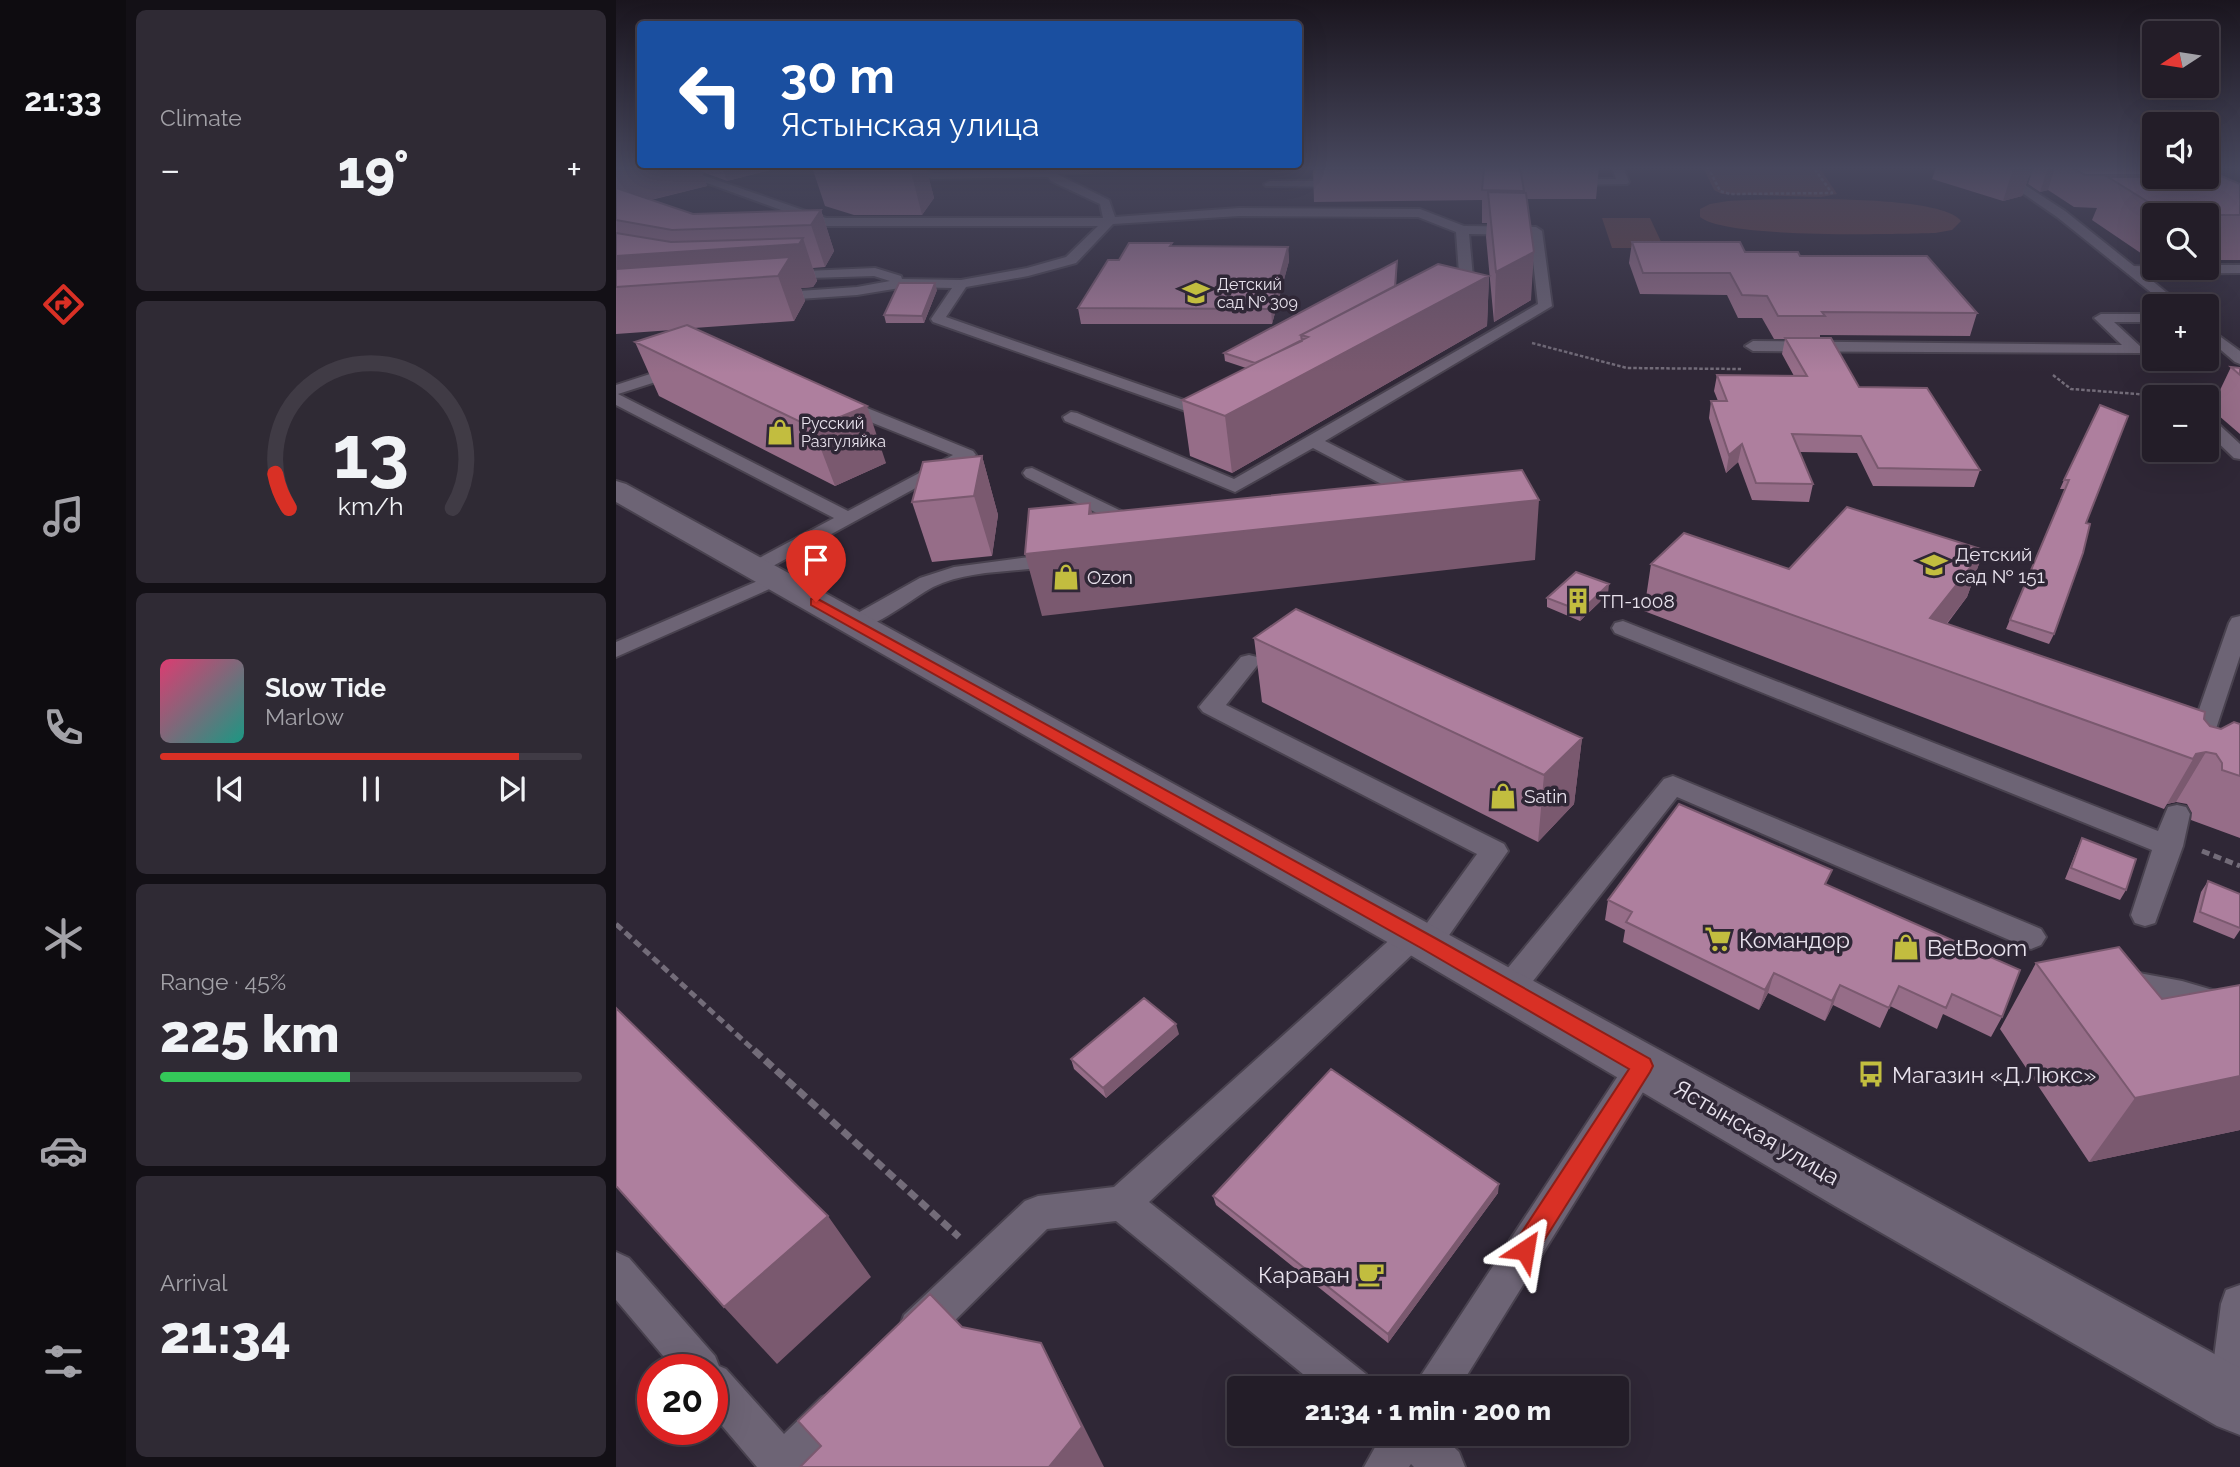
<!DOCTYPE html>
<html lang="en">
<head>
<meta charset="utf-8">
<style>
  :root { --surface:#231d28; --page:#2f2a34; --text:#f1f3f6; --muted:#a3a2a8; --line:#403b45; --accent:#d93025 }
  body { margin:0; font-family:Raleway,sans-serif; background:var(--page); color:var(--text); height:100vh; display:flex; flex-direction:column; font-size:26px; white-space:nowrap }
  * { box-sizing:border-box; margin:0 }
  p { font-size:23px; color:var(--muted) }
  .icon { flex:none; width:38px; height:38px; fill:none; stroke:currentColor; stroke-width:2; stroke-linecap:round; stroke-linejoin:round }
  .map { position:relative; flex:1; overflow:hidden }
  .details { display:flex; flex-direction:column; gap:10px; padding:10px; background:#131016; width:490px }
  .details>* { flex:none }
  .top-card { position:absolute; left:21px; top:21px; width:665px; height:147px; border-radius:7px; box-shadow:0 7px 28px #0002,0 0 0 2px var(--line); background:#1a4fa0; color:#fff; overflow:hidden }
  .needle { width:46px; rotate:258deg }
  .tools { position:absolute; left:1526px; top:21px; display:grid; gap:14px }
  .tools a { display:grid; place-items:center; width:77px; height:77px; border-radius:7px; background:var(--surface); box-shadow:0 7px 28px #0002,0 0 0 2px var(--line); font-size:35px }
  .speed { position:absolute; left:21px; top:1354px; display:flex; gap:14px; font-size:35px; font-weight:700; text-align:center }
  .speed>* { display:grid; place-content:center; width:91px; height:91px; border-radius:50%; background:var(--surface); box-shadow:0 7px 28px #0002,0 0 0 2px var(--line); line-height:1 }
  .speed .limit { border:10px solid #d22; background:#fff; color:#111 }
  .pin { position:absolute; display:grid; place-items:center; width:60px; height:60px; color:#fff; margin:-72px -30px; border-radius:50% 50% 50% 0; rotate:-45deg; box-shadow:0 0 7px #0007 }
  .pin .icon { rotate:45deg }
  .me { position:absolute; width:77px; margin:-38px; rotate:33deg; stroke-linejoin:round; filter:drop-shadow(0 0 5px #0008) }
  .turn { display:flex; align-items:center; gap:24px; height:147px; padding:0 28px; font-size:32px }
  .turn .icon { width:91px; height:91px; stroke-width:2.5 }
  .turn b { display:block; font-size:49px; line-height:60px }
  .big { font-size:52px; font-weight:800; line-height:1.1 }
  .details .widget { flex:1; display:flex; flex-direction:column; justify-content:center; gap:10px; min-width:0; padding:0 24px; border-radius:10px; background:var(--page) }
  .details .dial { align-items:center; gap:0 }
  .dial svg { height:182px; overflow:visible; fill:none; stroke:var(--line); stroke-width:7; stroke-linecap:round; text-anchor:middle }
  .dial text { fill:var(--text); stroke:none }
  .song { display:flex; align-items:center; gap:21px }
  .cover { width:84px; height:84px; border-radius:10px; background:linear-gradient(135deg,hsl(340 70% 55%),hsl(170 70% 35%)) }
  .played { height:7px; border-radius:4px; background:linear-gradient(90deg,var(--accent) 85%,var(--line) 85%) }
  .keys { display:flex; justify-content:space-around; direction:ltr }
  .heat { display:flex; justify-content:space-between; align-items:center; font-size:38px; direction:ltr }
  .charge { height:10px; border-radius:5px; background:linear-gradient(90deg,#34c759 45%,var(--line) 0) }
  .trip { position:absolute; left:611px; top:1376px; width:402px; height:70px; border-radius:7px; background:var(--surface); box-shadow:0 7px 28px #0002,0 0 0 2px var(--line); font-weight:800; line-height:70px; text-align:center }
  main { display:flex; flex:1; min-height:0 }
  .dock { display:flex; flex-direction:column; width:126px; justify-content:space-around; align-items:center; background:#0e0c10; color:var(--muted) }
  .dock .icon { width:49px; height:49px }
  .dock .on { color:var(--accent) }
  .dock b { font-size:32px; color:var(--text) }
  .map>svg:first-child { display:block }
  .green { fill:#603e42 }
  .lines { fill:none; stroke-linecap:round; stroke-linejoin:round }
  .service-casing { stroke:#49424f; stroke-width:4 }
  .secondary-casing { stroke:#49424f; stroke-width:4 }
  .path-far2 { stroke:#736c79; stroke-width:2.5; stroke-dasharray:3.5 2; stroke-linecap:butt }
  .path-far1 { stroke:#736c79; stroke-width:5; stroke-dasharray:8 4.5; stroke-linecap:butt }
  .path { stroke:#736c79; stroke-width:7; stroke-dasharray:10 5; stroke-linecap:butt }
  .service { fill:#6d6475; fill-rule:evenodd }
  .secondary { fill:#6d6475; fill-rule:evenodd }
  .wall { fill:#966d88 }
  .shaded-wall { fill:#7a596f }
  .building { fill:#ae7f9e; stroke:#7a596f; stroke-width:2 }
  .route { fill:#d93025; stroke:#8d1f18; stroke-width:2 }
  .labels { text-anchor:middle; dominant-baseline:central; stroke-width:7; stroke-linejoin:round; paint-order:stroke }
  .far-poi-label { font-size:16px; fill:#e8e2ed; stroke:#2f2736; text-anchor:start }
  .poi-label { font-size:19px; fill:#e8e2ed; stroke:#2f2736; text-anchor:start }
  .near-poi-label { font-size:23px; fill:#e8e2ed; stroke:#2f2736; text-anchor:start }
  .near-street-label { font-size:23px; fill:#e8e2ed; stroke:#2f2736 }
</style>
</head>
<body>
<main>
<nav class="dock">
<b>21:33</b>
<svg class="icon on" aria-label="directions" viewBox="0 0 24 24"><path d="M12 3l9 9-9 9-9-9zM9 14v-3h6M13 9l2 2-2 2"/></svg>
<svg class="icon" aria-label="music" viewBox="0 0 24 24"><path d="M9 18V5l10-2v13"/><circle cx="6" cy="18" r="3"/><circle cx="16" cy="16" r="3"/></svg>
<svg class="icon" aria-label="phone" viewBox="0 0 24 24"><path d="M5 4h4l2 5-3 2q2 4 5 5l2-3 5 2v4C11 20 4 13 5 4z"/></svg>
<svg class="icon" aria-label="climate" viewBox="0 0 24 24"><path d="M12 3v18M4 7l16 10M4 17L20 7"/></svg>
<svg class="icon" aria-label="car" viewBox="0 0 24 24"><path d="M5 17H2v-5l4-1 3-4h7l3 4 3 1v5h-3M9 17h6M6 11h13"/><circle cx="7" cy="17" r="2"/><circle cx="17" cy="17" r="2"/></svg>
<svg class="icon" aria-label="filters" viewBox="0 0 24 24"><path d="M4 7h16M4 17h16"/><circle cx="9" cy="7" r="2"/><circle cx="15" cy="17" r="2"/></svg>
</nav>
<section class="details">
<div class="widget"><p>Climate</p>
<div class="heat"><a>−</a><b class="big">19°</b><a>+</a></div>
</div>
<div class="widget dial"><svg viewBox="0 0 100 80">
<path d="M14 69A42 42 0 1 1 86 69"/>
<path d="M14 69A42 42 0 0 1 8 54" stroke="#d93025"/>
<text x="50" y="56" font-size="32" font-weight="700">13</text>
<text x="50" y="72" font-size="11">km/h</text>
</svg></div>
<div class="widget">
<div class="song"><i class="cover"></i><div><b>Slow Tide</b><p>Marlow</p></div></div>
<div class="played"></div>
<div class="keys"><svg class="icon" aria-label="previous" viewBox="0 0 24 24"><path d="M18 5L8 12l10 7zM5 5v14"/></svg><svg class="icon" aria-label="pause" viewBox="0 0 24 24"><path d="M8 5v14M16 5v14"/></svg><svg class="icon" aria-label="next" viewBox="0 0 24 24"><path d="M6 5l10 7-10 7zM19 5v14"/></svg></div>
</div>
<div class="widget"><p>Range · 45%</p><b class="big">225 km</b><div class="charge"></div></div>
<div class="widget"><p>Arrival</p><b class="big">21:34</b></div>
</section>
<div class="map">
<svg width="1624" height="1467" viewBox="0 0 1624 1467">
  <rect width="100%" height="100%" fill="#2f2736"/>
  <path class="green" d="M1087,167H1203L1221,194L1205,197L1106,194L1098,190Z
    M1112,201C1152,199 1324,193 1345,221L1336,230L1319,233C1277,234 1111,239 1084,217V209L1094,204Z
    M986,218H1034L1048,248H996Z"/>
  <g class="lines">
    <g class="service-casing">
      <path id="service" d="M47,167H63L210,218H487L484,204L435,181L432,177L316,179L280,167H298L317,173L430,171L431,167H504L499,170L441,174L493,200L499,217L623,208L804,209L848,226L920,227L926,231L936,306L709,441L808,491L811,501L809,505H795L792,498L697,448L619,492L449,421L447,417L455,412L461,413L618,479L922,304L914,235L853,234L858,288L837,300L830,296L844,286L840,232L802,217L623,216L497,224L460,263L412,276L350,287L330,317L585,406L597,404L605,409L603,413L584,416L317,322L315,319L336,288L290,287L241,295L154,301L147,297L154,293L241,287L274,281L258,276L162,279V273L167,272L259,268L285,276L286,279L345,280L411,268L450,257L482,226H209Z
        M996,167H1007L1013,182L1011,184L950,185L944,182L950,179H1000Z
        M1420,167H1437L1413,176L1409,185L1449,211L1518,266L1591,268V265H1624V273L1528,274L1567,306H1552L1441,217L1399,188L1397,186L1405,172Z
        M654,181H729L735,184L729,187L650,186L648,184Z
        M1485,314H1538V322H1498L1525,347L1528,350L1525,353L1137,351L1129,346L1137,341L1506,345L1478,318Z
        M1591,327L1624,351V364L1619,362L1591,338Z
        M65,364L73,369L71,372L2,394L232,511L337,455L217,407L215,403L217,399H229L357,451L360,455L146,572H132L129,568L132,564L218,518L0,405V385Z
        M1624,391V401H1591V397H1555L1563,392Z
        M1591,418L1597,419L1624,444V459L1618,458L1591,432Z
        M416,468L528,522L531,526L521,532L514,530L410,477L407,473L410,469Z
        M443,553L450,555L453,559L450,563C407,574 358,567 317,587C296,598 254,634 231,629L228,624L231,619L304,578L338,567Z
        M160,573L167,575L170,579L167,583L0,657V642Z
        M1624,616V656L1592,753L1589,759L1580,761L1571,759L1568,753L1613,623L1616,618Z
        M1007,621L1542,831L1552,807L1561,805L1570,807L1574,814L1567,846L1539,923L1529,926L1519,923L1515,915L1536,850L999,633L996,628L999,623Z
        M633,655L641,657L644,662L610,705L888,844L892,851L822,951L812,955L801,950L533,1202L750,1374L756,1388H704L500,1221L431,1229L316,1343L302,1348L288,1343L283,1329L288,1315L409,1201L422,1196L498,1187L788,927L798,923L808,927L861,854L587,712L583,707L587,702L625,657Z
        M1057,776L1425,929L1430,937L1425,945L1415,949L1405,945L1061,797L903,999L892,1003L881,999L877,990L881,981L1048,779Z
        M1507,970L1566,981L1624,998V1024L1566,1007L1496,991L1492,982L1496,973Z
        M1026,1052L1037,1056L1042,1066L1037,1076L843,1388H800L806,1374L1015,1056Z
        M0,1252L13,1258L99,1356L103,1366L110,1369L168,1434L206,1397L220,1391L234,1397L240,1411L234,1425L194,1467H141L96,1414V1370H59L0,1300Z
        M1624,1285V1412L1613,1416L1599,1410L1593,1396L1605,1304L1610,1290Z
        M767,1433H823L843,1452L849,1467H798L795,1464L793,1467H748Z"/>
    </g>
    <g class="secondary-casing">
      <path id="secondary" d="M0,481L10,484L1624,1368V1435L1601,1426L1219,1206L796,956L0,502Z"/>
    </g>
    <path class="path-far2" d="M1092,167L1104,191L1114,194L1216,193L1197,167
      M916,343L1011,368L1125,369
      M1437,375L1455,389L1535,395"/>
    <path class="path-far1" d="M1586,851L1624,866
      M0,924L140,1052"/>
    <path class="path" d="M138,1050L343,1237"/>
    <use href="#service" class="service"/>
    <use href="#secondary" class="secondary"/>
  </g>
  <path class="wall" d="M0,167H153L154,170L111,181L86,172L91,186L35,200L77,214L205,210L218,251L209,267L197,268L201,281L197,287L185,288L189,301L178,321L78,328L270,463L219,486L43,396L19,342L56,330L0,334Z
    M196,167H310L318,198L306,215H238L209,206Z
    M697,167H983L980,199H911L915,300L878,322L870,237L871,223H866V200L698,202Z
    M1320,167H1417H1416L1406,196L1387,201L1316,179Z
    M1418,167H1538L1624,184V260H1591V215H1538V260H1535L1476,220L1481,208L1458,207L1432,190L1424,192L1412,184Z
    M1016,242L1184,256L1361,313L1354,336L1204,335V338L1243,387L1364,470L1358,487L1257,486L1241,453L1184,452L1197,484L1193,502L1136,500L1122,462L1110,473L1093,418L1095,401H1102L1098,391L1101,375L1178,376L1166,354L1169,339H1158L1146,318H1122L1111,295L1024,294L1013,263Z
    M557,246L672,247L673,261L656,324H465L462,308L503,260Z
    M781,261L780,286L873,276L871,326L616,473L574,456L566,400L630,368L609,361L608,353Z
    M321,290L308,323H270L268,315Z
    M1615,367L1624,368V434L1595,409Z
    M1484,405L1470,523L1438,634L1433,644L1390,629L1449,489H1444L1448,480Z
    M366,456L382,515L376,556L316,562L296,502Z
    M1368,550L1351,597L1331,624L1588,719L1594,726L1605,729L1624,724V838L1575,820L1576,813L1571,804L1560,802L1551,804L1548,809L1028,611L1035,564L1173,569Z
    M992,594L964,621L931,607V598Z
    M638,638L966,738L958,804L922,842L646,702Z
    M1466,838L1510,890L1504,900L1449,879L1461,849Z
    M1592,881L1624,894V930L1618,939L1577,922L1585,892Z
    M1212,885L1386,1017L1375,1037L1327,1014L1321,1029L1274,1006L1264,1028L1217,1005L1209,1021L1152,993L1143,1010L1007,942L1009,930L989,920L992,900Z
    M1420,963L1546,999L1624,985V1130L1473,1162L1384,1029Z
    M563,1034L490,1098L458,1069L455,1059Z
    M882,1193L772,1343L600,1205L597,1196Z"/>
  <path class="shaded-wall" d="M0,167H84L91,186L0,208Z
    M106,167H153L154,170L111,181Z
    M299,167H310L318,198L306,215L295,172Z
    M623,167H671L623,172Z
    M1405,167H1417H1416L1406,196L1387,201L1397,169Z
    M1432,167H1439L1432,190L1424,192Z
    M205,210L218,251L209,267L195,225Z
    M187,238L201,281L197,287L185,288L189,301L178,321L162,276L0,287V256Z
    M672,247L673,261L656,324L655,309Z
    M918,252L915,300L878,322L880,272Z
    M873,276L871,326L616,473L609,416Z
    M319,283L321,290L308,323L306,316Z
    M251,406L270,463L219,486L197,428Z
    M1126,444L1122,462L1110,473L1113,455Z
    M366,456L382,515L376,556L358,496Z
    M923,500L919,560L426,616L409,554L473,514L474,503L483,546Z
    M1368,550L1351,597L1302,660L1314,618Z
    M993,584L992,594L964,621L965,611Z
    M966,738L958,804L922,842L928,775Z
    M1590,752L1560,802L1551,804L1548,809L1580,754Z
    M1158,973L1152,993L1143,1010L1149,990Z
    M1224,985L1217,1005L1209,1021L1216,1001Z
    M560,1024L563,1034L490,1098L487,1088Z
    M1624,1076V1130L1473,1162L1519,1098Z
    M883,1184L882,1193L772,1343V1334Z
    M212,1216L255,1277L161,1364L108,1307Z
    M425,1343L458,1407L488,1467H433Z"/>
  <path class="building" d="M207,167H299L295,172H225Z
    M697,167H909H904L908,191L866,190L868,168L696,169Z
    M1456,167H1538V175H1469Z
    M1591,175H1603L1624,184V215H1553L1492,177H1591Z
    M0,188L77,214L205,210L195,225L56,230L0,220Z
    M872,192L910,193L918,252L880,272Z
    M0,233L55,242L187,238L183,244L0,256Z
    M1016,242H1124L1129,252H1182L1184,256H1311L1361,313L1206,312L1209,316H1162L1151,296L1126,295L1114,273H1027Z
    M513,243H556L554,246L672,247L655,309L462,308L492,260H503Z
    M174,257L162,276L0,287V269Z
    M781,261L779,286L685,335L686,341L639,363L608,353Z
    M822,264L873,276L609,416L566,400L692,337L685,335Z
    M283,283H319L306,316L268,315Z
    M71,325L251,406L197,428L19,342Z
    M1169,338H1215L1243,387L1311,388L1364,470L1262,468L1245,436L1176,434L1197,484L1140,483L1126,444L1113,455L1095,401H1111L1101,375L1191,376Z
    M1615,367L1624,368V375Z
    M1484,405L1512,416L1470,523L1474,524L1467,553L1438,634L1394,620L1453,480H1448Z
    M366,456L358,496L296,502L307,462Z
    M906,470L923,500L409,554L413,509L474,503L473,514Z
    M1231,507L1368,550L1314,618L1589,712L1588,719L1594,726L1605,729L1618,722L1624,724V776L1606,770V763L1600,754L1590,752L1580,754L1577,759L1035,564L1068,533L1173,569Z
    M960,572L993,584L965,611L931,598Z
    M680,609L966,738L928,775L638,638Z
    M1063,804L1216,870L1209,884L1404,970L1386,1017L1336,994L1330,1008L1283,986L1273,1008L1224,985L1216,1001L1158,973L1149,990L1010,922L1016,912L992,900Z
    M1466,838L1520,859L1510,890L1455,868Z
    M1592,881L1624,894V928L1584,912Z
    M1503,947L1546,999L1624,985V1076L1519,1098L1420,963Z
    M528,998L560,1024L487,1088L455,1059Z
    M0,1008L212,1216L108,1307L0,1186Z
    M715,1069L883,1184L772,1334L597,1196Z
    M314,1294L346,1327L425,1343L466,1427L433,1467H184L205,1446L182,1421Z"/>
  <linearGradient id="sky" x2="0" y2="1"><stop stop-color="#1a151e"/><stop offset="0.45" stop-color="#47475d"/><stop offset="1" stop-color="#47475d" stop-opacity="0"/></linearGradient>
  <rect width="1624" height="373" fill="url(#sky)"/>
  <path class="route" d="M200,598L819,938L1034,1059L1037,1066L1034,1072L917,1258L909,1262L900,1258L897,1250L900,1241L1013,1069L805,948L195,605V599Z"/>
  <defs>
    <g id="school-bare" transform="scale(2.1)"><path d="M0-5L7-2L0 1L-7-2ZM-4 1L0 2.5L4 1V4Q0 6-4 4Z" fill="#c2bd3f" stroke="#2f2736" stroke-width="2.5" paint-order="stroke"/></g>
    <g id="shop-bare" transform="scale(2.1)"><path d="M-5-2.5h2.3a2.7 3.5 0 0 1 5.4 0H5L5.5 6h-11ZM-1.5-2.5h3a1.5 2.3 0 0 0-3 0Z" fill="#c2bd3f" stroke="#2f2736" stroke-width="2.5" paint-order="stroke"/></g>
    <g id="building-bare" transform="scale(2.1)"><path d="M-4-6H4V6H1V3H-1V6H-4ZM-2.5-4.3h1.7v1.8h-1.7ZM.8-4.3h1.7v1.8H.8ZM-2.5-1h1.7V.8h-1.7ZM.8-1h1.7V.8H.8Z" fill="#c2bd3f" stroke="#2f2736" stroke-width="2.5" paint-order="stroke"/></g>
    <g id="supermarket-bare" transform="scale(2.1)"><path d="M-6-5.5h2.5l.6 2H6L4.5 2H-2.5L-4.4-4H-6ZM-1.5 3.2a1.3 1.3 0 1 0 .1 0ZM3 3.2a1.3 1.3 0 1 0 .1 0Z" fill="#c2bd3f" stroke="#2f2736" stroke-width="2.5" paint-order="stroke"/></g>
    <g id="bus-bare" transform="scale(2.1)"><path d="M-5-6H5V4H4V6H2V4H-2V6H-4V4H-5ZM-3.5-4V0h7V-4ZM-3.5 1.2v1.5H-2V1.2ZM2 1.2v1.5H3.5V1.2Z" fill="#c2bd3f" stroke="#2f2736" stroke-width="2.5" paint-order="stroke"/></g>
    <g id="cafe-bare" transform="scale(2.1)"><path d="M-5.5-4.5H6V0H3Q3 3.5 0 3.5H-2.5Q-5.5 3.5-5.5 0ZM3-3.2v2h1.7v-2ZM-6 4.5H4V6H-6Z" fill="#c2bd3f" stroke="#2f2736" stroke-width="2.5" paint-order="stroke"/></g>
  </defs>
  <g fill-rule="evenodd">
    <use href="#school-bare" x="580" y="293"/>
    <use href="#shop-bare" x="164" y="432"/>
    <use href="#school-bare" x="1318" y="565"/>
    <use href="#shop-bare" x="450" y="577"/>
    <use href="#building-bare" x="962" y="601"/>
    <use href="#shop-bare" x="887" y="796"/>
    <use href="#supermarket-bare" x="1102" y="939"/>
    <use href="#shop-bare" x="1290" y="947"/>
    <use href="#bus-bare" x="1255" y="1074"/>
    <use href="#cafe-bare" x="755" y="1274"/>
  </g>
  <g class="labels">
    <g class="far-poi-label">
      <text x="601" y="284">Детский<tspan x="601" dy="18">сад № 309</tspan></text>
      <text x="185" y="423">Русский<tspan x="185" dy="18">Разгуляйка</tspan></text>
    </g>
    <g class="poi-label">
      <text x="1339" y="554">Детский<tspan x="1339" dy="22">сад № 151</tspan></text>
      <text x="471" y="577">Ozon</text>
      <text x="983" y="601">ТП-1008</text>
      <text x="908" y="796">Satin</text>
    </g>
    <g class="near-poi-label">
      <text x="1123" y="939">Командор</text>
      <text x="1311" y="947">BetBoom</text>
      <text x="1276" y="1074">Магазин «Д.Люкс»</text>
      <text x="734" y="1274" text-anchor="end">Караван</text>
    </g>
    <g class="near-street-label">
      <text transform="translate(1141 1132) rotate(30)">Ястынская улица</text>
    </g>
  </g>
</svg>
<div class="tools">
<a><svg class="needle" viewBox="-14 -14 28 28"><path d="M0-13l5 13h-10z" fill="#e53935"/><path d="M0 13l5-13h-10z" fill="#a3a2a8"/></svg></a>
<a><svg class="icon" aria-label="sound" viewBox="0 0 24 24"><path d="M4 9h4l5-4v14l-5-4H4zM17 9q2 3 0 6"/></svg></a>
<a><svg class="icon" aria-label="search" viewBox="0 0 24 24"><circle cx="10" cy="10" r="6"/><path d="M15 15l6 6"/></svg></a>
<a>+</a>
<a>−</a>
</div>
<div class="speed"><div class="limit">20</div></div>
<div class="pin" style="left:200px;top:602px;background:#d93025"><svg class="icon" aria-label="arrive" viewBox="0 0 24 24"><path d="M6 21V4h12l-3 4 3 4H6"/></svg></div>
<svg class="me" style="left:909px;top:1250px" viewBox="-20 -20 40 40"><path d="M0-17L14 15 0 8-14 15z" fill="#d93025" stroke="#fff" stroke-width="4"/></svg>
<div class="trip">21:34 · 1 min · 200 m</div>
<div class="top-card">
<div class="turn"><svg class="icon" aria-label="left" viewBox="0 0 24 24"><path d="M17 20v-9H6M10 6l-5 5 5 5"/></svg><div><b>30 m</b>Ястынская улица</div></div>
</div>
</div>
</main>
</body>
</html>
